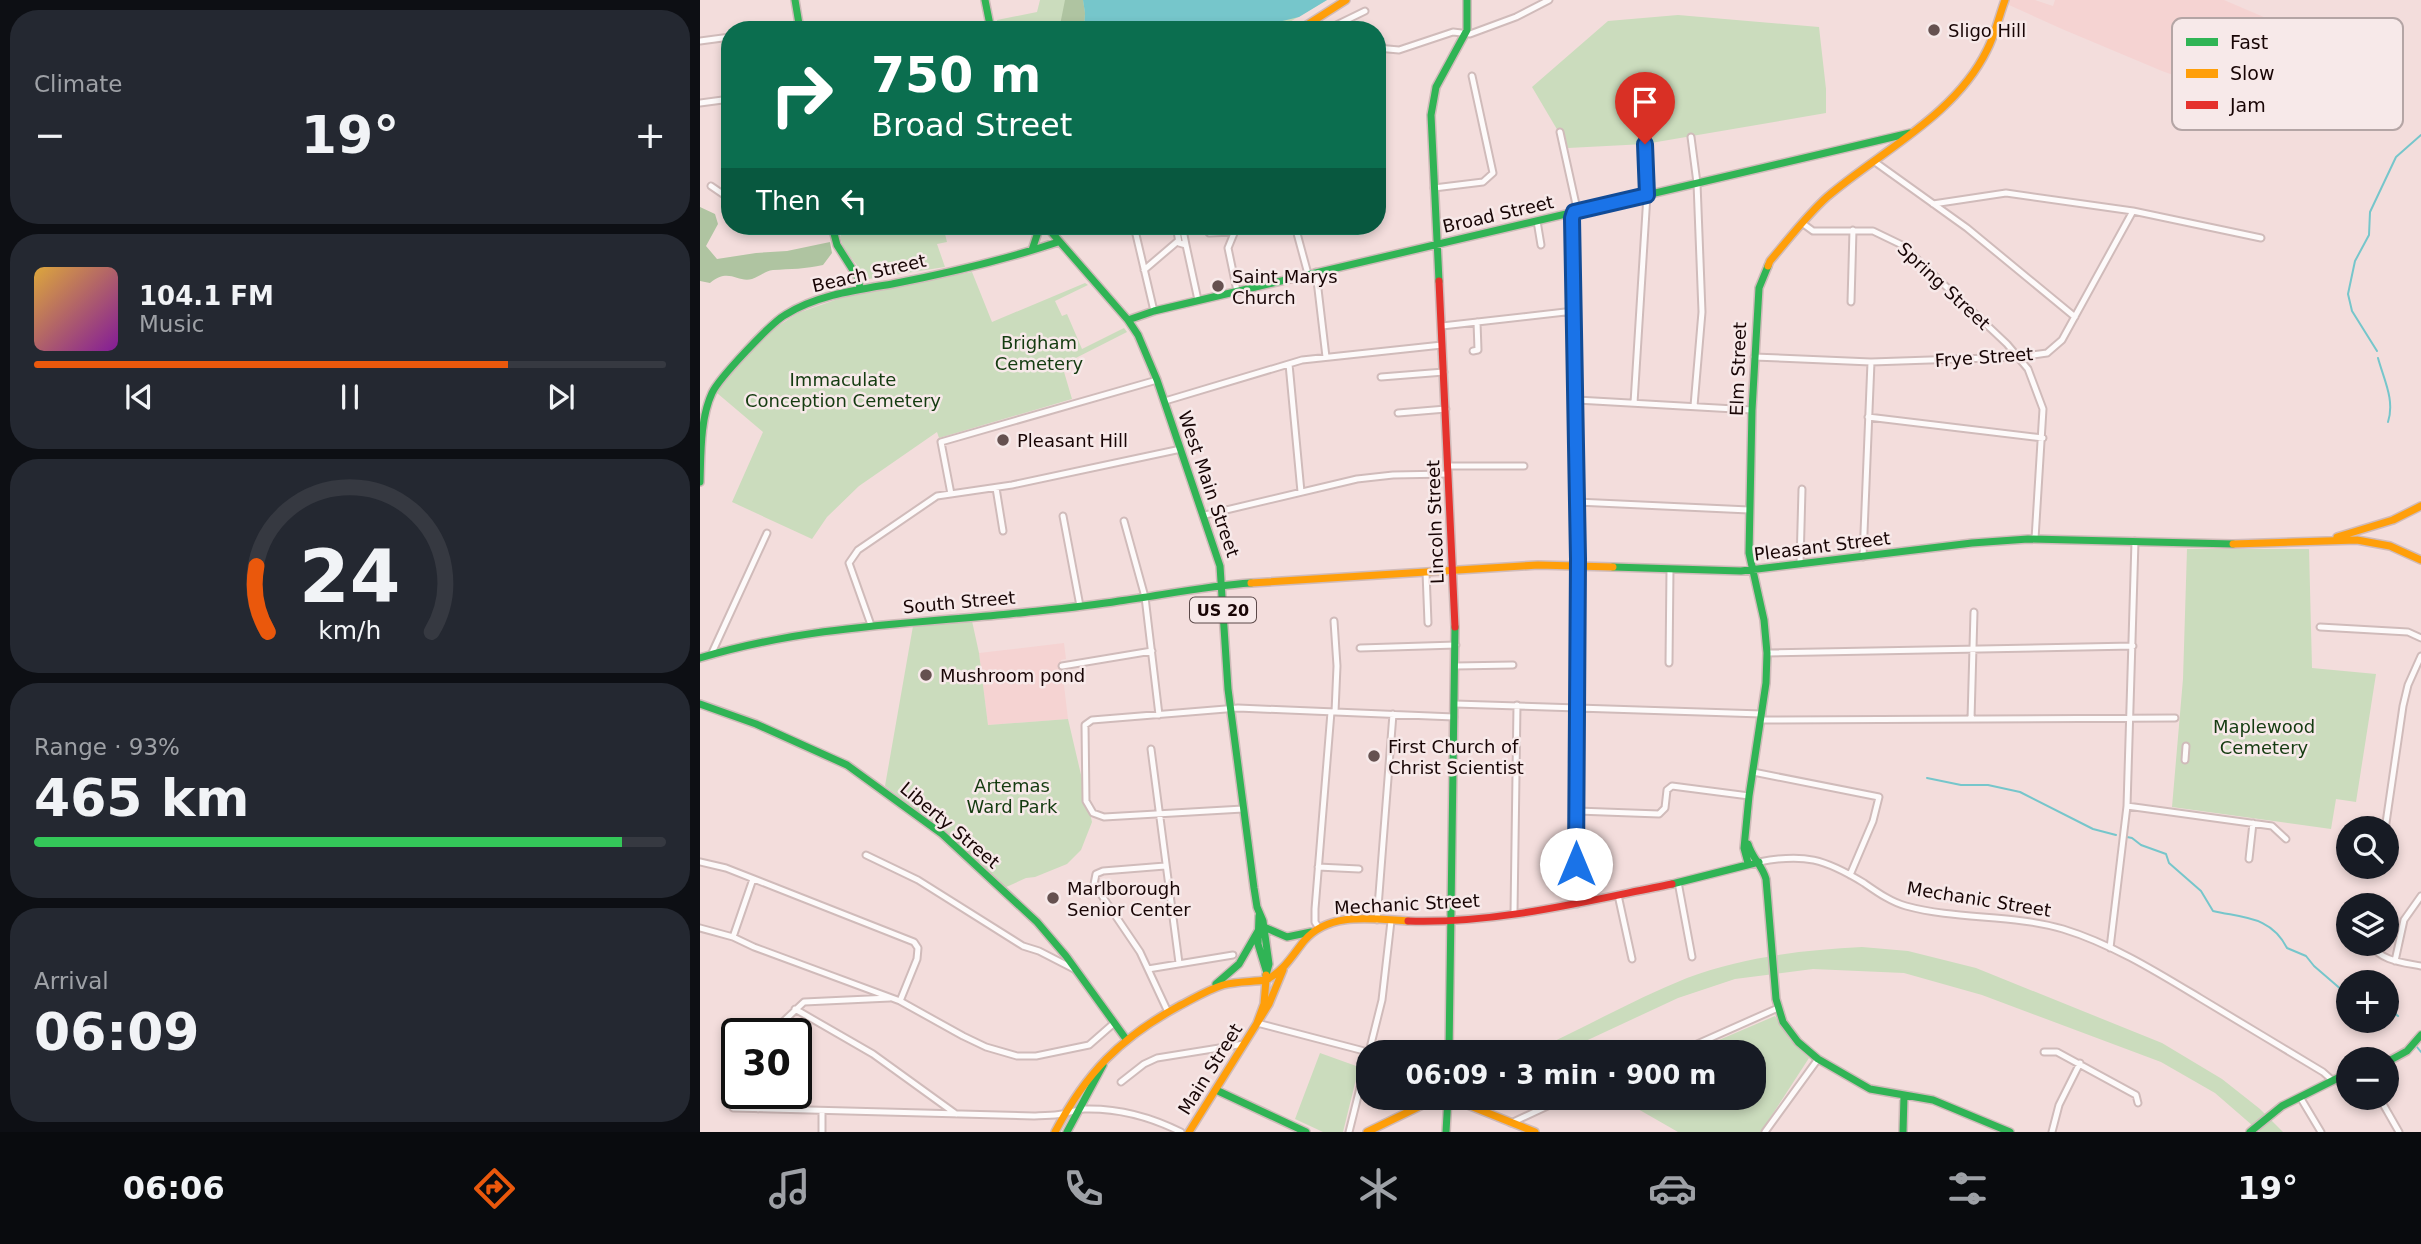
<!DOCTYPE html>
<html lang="en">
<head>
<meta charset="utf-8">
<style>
  :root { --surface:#171b24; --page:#242831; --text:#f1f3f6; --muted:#9ea1a6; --line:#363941; --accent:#ea580c }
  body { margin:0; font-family:"DejaVu Sans",sans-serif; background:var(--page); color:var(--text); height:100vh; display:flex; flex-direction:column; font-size:26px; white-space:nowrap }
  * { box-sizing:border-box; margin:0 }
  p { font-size:23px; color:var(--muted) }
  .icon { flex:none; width:38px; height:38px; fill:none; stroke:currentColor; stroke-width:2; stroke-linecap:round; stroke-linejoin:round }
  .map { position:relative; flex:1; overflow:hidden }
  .panel { display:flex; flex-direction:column; gap:10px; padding:10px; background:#0d0f14; width:700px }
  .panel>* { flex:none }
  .hud { position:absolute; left:21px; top:21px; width:665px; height:214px; border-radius:28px; box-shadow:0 4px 10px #0003; background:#0b6e4f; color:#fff; overflow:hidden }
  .fabs { position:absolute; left:1636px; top:816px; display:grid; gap:14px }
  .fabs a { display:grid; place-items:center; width:63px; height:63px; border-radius:50%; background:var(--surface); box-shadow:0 4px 10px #0003; font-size:35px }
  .speed { position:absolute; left:21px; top:1018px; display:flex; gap:14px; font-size:35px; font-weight:700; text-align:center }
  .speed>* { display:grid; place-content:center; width:91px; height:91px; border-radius:50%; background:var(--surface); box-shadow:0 4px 10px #0003; line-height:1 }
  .speed .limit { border:4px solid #111; border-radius:10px; background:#fff; color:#111 }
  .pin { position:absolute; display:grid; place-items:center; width:60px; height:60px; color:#fff; margin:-72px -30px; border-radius:50% 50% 50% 0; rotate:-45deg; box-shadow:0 0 7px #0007 }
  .pin .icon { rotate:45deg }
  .me { position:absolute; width:77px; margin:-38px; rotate:0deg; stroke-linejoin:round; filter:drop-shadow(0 0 5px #0008) }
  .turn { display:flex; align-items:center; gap:24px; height:147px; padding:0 35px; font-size:32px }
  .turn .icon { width:91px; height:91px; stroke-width:2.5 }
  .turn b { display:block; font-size:49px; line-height:60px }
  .then { display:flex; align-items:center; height:66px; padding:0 35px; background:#0003; gap:14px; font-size:26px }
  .big { font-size:52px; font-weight:700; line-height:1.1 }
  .panel .card { flex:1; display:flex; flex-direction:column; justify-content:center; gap:10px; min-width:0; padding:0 24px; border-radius:28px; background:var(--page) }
  .panel .dial { align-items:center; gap:0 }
  .dial svg { height:182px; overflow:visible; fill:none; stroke:var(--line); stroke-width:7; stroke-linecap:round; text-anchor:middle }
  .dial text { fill:var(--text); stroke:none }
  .song { display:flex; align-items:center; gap:21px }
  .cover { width:84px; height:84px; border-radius:10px; background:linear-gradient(135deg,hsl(40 70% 55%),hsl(290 70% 35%)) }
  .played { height:7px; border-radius:4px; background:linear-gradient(90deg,var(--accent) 75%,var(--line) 75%) }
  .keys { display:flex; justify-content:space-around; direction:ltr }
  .heat { display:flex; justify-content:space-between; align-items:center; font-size:38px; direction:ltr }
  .charge { height:10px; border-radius:5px; background:linear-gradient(90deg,#34c759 93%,var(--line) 0) }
  .trip { position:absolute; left:656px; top:1040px; width:410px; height:70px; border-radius:28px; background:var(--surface); box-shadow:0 4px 10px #0003; font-weight:700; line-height:70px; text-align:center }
  .dock { display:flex; height:112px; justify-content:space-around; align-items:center; background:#090b0e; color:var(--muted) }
  .dock .icon { width:49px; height:49px }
  .dock .active { color:var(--accent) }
  .dock b { font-size:32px; color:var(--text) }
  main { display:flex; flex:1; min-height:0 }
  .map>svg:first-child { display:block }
  .built { fill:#f5d3d2 }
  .green { fill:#cbdcbd }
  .forest { fill:#afc4a1 }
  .water { fill:#76c6cb }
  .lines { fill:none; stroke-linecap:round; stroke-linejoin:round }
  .stream { stroke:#76c6cb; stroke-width:2 }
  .street-casing { stroke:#d0bbba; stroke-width:9 }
  .fast-casing { stroke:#d0bbba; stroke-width:10 }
  .slow-casing { stroke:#d0bbba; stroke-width:10 }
  .jam-casing { stroke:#d0bbba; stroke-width:10 }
  .street { stroke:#fdfafa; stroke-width:5 }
  .fast { stroke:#30b455; stroke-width:7 }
  .slow { stroke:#ff9f0a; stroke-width:7 }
  .jam { stroke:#e5322d; stroke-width:7 }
  .route-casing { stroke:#114b97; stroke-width:18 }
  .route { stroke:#1a73e8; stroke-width:12 }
  .poi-dot { fill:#655150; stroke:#f7e9e9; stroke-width:2.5 }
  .labels { text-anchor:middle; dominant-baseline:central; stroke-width:5; stroke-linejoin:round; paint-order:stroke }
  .shield { fill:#f7e9e9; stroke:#5b4949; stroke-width:2 }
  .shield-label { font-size:16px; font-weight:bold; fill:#180505 }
  .poi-label { font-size:18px; fill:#180505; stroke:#f7e9e9; text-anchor:start }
  .street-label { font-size:18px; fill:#180505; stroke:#f7e9e9 }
  .park-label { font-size:18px; fill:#143b10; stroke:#f7e9e9 }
  .key { fill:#f7e9e9; stroke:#b4a5a5; stroke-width:2 }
  .key-label { font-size:19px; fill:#180505 }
</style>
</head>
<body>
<main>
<section class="panel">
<div class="card"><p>Climate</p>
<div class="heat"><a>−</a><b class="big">19°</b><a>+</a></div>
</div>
<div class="card">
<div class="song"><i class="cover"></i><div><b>104.1 FM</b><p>Music</p></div></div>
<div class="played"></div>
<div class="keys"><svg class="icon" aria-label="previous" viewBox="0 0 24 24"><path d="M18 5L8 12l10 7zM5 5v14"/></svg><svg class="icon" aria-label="pause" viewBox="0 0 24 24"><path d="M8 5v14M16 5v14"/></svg><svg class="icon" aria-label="next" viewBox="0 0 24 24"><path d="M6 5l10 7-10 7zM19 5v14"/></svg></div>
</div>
<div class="card dial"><svg viewBox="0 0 100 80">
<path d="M14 69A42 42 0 1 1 86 69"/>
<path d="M14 69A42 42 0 0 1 9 40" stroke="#ea580c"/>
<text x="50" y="56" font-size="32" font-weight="700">24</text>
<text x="50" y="72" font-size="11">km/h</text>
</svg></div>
<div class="card"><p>Range · 93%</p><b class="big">465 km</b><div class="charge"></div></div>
<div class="card"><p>Arrival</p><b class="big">06:09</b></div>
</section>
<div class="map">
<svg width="1721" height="1132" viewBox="0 0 1721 1132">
  <rect width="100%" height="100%" fill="#f3dddc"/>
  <path class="built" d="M1310,0H1335L1353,6L1355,0H1524L1573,21L1571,39L1565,67L1549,102L1462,71L1362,29L1309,5Z
    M364,643L366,659L361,660L368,719L288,725L279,653Z"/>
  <path class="green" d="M340,0H627L576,30H298L297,20L337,12Z
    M978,15L1119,27L1126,89V113L945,144L868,148L832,87L908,21Z
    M144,226H243L247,242L237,244L245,267L168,279L144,249L140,237Z
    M272,272L292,322L385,283L388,285L355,301L362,316L367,314L382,349L424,328L427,332L362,365L372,399L239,438L237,432L159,486L127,517L112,539L32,502L63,432L17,393L27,377L44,359L75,328L98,313L155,293Z
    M1487,549H1609L1612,668L1676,674L1656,802L1636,799L1631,829L1472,807L1483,679Z
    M272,621L279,653L288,725L368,719L392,822L381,850L367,864L335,877L326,878L304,888L246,833L185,786L213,626Z
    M1162,947L1208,951L1276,968L1462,1043L1522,1079L1560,1109L1583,1132H1560L1515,1093L1461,1062L1282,995L1204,973L1113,969L1035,979L978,998L862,1052H842L840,1048C889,1025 937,998 987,978C1043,957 1102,950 1162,947Z
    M1075,1016L1090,1040L1109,1058L1061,1132H978L917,1097H1054V1052H991Z
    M620,1053L659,1067L643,1132H623L595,1119Z"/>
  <path class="forest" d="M365,0H383L385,13L384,30H359Z
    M0,207L15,214L18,224L6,246L17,259L56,253L87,251L130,242L132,253L123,265C106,269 90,269 73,270C65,271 59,277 52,279C37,283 29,267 10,283L0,281Z"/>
  <path class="water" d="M383,0H627L599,17L546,30H384L385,13Z"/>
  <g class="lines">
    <path class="stream" d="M1677,351L1652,311L1648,294L1655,261L1669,235L1670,212L1696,157L1721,135
      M1678,358C1684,380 1695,400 1688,422
      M1227,778L1261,785H1288L1320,792L1393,829L1416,835
      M1427,837L1432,838L1441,845L1466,854L1469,863L1501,891L1513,911C1543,918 1571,916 1587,948L1606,956L1614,966L1643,991L1648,1001
      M1687,1007L1698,1016
      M1717,1047L1721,1052"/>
    <g class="street-casing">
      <path id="street" d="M72,30L99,25
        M626,30L665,11
        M0,41L30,37
        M677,48L699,50L753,32L770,34L816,17L849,0
        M0,103L30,99
        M860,132L877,209L872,218L879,559L877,904
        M991,137L997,183L1002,312L994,406
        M1175,162L1267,228L1375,317
        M11,186L30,199
        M734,188L783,182L793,173L772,76
        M1233,204L1306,193L1433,211L1561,238
        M837,221L841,245
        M1102,223L1113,231H1173L1202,245L1307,344L1328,369L1343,409L1335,539
        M434,226L454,311
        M484,226L477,231L479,243L486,245
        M537,226L528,248L537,291
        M595,226L608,274
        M480,228L483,230L486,245L498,300
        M509,233L534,232
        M444,270L478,241
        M616,272L626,357
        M1151,302L1153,230
        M742,326L874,311
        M773,351L778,350L777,322
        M1054,357L1171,362L1319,357L1347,353L1362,340L1433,211
        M589,364L601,492
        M681,377L744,372
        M877,400L1052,410
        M465,401L602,360L742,345
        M934,403L947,195L945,144
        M698,413L746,409
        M1168,417L1343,438
        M748,466H824
        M296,488L303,531
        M251,494L241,442L457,380
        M877,502L1049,510
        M505,515L657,479L693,475L748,474
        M363,516L380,606
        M424,521L445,597L459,715
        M1163,557L1171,362
        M1100,564L1102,489
        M726,572L728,623
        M634,621L637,666L635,712
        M171,625L149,563L158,550L237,496L312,485L481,449
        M1620,627L1708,632L1721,638
        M660,648L756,645
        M1067,653L1433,646
        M11,655L67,533
        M969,663L970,569
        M362,666L452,651
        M755,666L813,665
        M755,704L1062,714
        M1271,719L1274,612
        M1061,720L1475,718
        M451,749L479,963
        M1485,760L1486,746
        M1053,772L1179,797L1173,821L1150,875
        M1427,806L1572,826L1586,839
        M543,809L404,817L393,813L386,801L385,725L392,720L538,708L754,717
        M877,811L959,814L965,808L967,790L972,786L1049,796
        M1684,828L1686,823L1703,706L1708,685L1721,656
        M166,855L218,880L323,946L339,951L374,969
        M1549,859L1553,823
        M0,862L26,868L214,942L218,948L217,959L200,1001
        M1059,862C1104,853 1125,859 1164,883C1177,892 1191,902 1206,906C1257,920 1312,914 1363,929C1412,944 1457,972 1500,998C1541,1023 1582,1047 1623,1072L1632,1080
        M465,866L403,871L396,874L394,884L440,952L468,1012
        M618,867L659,869
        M978,882L992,957
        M918,895L932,959
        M814,913L817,705
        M677,920L693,714
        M0,928L33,937L54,947L200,1001L263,1036L286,1047L317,1056H336L389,1045L413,1024
        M619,928L615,922V909L631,712
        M33,937L53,879
        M1668,943C1682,961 1700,962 1721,966
        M1410,948L1427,806L1435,541
        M1695,961L1704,920L1721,896
        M448,969L533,955
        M95,1009L173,1054L256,1114
        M557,1023L668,1052
        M70,1034L104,1002L190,998
        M979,1052L1078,1008
        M1344,1052H1357L1436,1095L1438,1103
        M421,1082L444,1064L457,1058L544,1044
        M56,1094L58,1109
        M1600,1097L1621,1132
        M1679,1097L1699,1132
        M33,1108L334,1116C343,1115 353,1116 362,1114C369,1113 376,1110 384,1109C418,1108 451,1117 481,1132
        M811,1123L867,1097
        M122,1132V1111
        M649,1132L682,1000L691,921
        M1065,1132L1118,1059
        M1352,1132L1359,1105L1380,1063"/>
    </g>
    <g class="fast-casing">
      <path id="fast" d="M95,0L100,30
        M285,0L291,30
        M132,226L137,245L158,278L160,288
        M346,226L428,320L438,335L457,380L520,566L528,689L554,888L557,907L563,921L569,964L566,975
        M332,250L340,226
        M739,281L731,115L736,87L767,30V0
        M428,320L454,311L1210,133
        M0,482C1,453 0,419 12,393C19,378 71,323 85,315C117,295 156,290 192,284C249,273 304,260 358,242
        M913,567L1041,571L1272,543L1328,539L1533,544
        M0,658C102,627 203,624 309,614C346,610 383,607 419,601C463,595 506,586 551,583
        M0,704L56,724L147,765L242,834L337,922L366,956L426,1039
        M1048,844C1052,858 1062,865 1066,879L1076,999L1083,1022L1098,1042L1118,1059L1170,1089L1233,1100L1310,1132
        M1048,863L1044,848L1049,796L1066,683L1067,653L1064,620L1049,553L1052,410L1059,288L1068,266
        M972,884L1059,862
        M559,916L558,944L566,970
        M564,927L587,937L611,932
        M516,984L539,964L558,931
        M749,1052L755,627
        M1687,1062L1707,1051L1721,1035
        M516,1090L606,1132
        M367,1132L403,1065
        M746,1132L748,1097
        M1203,1132L1204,1096
        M1550,1132L1582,1106L1648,1073"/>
    </g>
    <g class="slow-casing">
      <path id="slow" d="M599,30L646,0
        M1068,266L1070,261C1088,240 1106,216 1127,197C1179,152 1255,116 1287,50C1295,35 1299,16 1305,0
        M1637,537L1693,520L1721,506
        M1533,544L1657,540L1690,546L1721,560
        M551,583L838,565L913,567
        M557,1023L564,1004L566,980C584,971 592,956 604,941C629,911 673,919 708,921
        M748,1097L835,1132
        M355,1132C386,1073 420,1038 479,1006C493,999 507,990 523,985C537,981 552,982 566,980V975
        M489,1132L569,1004L583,970
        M667,1132L739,1097"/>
    </g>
    <g class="jam-casing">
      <path id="jam" d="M739,281L755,627
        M708,921C797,924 886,901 972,884"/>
    </g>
    <use href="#street" class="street"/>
    <use href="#fast" class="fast"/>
    <use href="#slow" class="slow"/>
    <use href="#jam" class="jam"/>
  </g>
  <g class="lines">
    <g class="route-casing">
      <path id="route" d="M876,864L878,559L872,218L874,212L947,195L945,144"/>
    </g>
    <use href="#route" class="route"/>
  </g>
  <g class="poi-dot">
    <circle cx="1234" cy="30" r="7"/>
    <circle cx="518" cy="286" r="7"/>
    <circle cx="303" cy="440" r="7"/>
    <circle cx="226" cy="675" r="7"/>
    <circle cx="674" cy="756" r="7"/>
    <circle cx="353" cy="898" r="7"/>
  </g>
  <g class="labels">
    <rect class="shield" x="490" y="597.5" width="66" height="25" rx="5"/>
    <g class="shield-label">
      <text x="523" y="610">US 20</text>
    </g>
    <g class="poi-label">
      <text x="1248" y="30">Sligo Hill</text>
      <text x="532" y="276">Saint Marys<tspan x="532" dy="21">Church</tspan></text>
      <text x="317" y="440">Pleasant Hill</text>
      <text x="240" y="675">Mushroom pond</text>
      <text x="688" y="746">First Church of<tspan x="688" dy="21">Christ Scientist</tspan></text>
      <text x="367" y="888">Marlborough<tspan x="367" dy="21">Senior Center</tspan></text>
    </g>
    <g class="street-label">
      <text transform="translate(798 214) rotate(-13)">Broad Street</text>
      <text transform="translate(169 273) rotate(-13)">Beach Street</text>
      <text transform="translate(1244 286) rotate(43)">Spring Street</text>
      <text transform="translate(1284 357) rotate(-4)">Frye Street</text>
      <text transform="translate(1038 369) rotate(-88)">Elm Street</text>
      <text transform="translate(509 484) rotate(71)">West Main Street</text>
      <text transform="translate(735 522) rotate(-92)">Lincoln Street</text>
      <text transform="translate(1122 546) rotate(-7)">Pleasant Street</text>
      <text transform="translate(259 602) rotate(-5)">South Street</text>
      <text transform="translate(250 825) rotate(40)">Liberty Street</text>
      <text transform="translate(1279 899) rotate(9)">Mechanic Street</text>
      <text transform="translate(707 904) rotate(-3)">Mechanic Street</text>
      <text transform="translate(510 1069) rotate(-58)">Main Street</text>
    </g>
    <g class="park-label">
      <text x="339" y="342">Brigham<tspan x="339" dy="21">Cemetery</tspan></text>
      <text x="143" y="379">Immaculate<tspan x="143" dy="21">Conception Cemetery</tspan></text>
      <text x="1564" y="726">Maplewood<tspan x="1564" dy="21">Cemetery</tspan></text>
      <text x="312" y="785">Artemas<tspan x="312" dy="21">Ward Park</tspan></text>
    </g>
  </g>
  <rect x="1472" y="18" width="231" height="112" rx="10" class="key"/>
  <rect x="1486" y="38" width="32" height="8" fill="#30b455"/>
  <rect x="1486" y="69" width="32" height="9" fill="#ff9f0a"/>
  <rect x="1486" y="101" width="32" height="8" fill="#e5322d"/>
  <g class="key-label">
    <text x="1530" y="49">Fast</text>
    <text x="1530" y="80">Slow</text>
    <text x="1530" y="112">Jam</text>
  </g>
</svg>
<div class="fabs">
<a><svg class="icon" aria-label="search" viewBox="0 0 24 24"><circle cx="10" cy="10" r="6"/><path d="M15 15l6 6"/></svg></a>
<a><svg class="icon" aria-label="layers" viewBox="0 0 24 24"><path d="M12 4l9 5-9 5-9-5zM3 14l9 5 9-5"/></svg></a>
<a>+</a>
<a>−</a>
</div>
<div class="speed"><div class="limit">30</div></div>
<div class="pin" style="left:945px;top:144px;background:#d93025"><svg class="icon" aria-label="arrive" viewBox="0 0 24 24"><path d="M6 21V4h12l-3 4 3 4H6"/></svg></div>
<svg class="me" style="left:876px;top:864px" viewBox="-20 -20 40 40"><circle r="19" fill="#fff"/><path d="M0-13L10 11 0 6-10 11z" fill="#1a73e8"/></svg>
<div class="trip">06:09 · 3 min · 900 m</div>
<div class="hud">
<div class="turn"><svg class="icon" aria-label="right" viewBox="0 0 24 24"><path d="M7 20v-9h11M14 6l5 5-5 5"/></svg><div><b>750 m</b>Broad Street</div></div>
<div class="then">Then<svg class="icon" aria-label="left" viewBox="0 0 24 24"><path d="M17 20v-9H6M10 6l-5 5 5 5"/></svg></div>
</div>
</div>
</main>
<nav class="dock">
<b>06:06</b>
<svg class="icon active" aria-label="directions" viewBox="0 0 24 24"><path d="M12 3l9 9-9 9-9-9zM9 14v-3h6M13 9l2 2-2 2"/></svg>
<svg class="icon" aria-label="music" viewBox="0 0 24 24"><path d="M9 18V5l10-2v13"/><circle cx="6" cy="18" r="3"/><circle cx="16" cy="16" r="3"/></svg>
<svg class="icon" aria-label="phone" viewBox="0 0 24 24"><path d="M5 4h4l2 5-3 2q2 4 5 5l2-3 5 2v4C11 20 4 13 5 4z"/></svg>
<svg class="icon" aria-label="climate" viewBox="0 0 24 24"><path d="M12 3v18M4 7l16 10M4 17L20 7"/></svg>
<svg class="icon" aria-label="car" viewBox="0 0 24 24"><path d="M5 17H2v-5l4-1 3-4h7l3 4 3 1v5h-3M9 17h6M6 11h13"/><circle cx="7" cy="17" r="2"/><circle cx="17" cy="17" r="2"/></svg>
<svg class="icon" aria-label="filters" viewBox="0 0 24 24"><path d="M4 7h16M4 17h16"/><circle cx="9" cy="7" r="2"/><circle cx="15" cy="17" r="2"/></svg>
<b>19°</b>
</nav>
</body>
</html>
